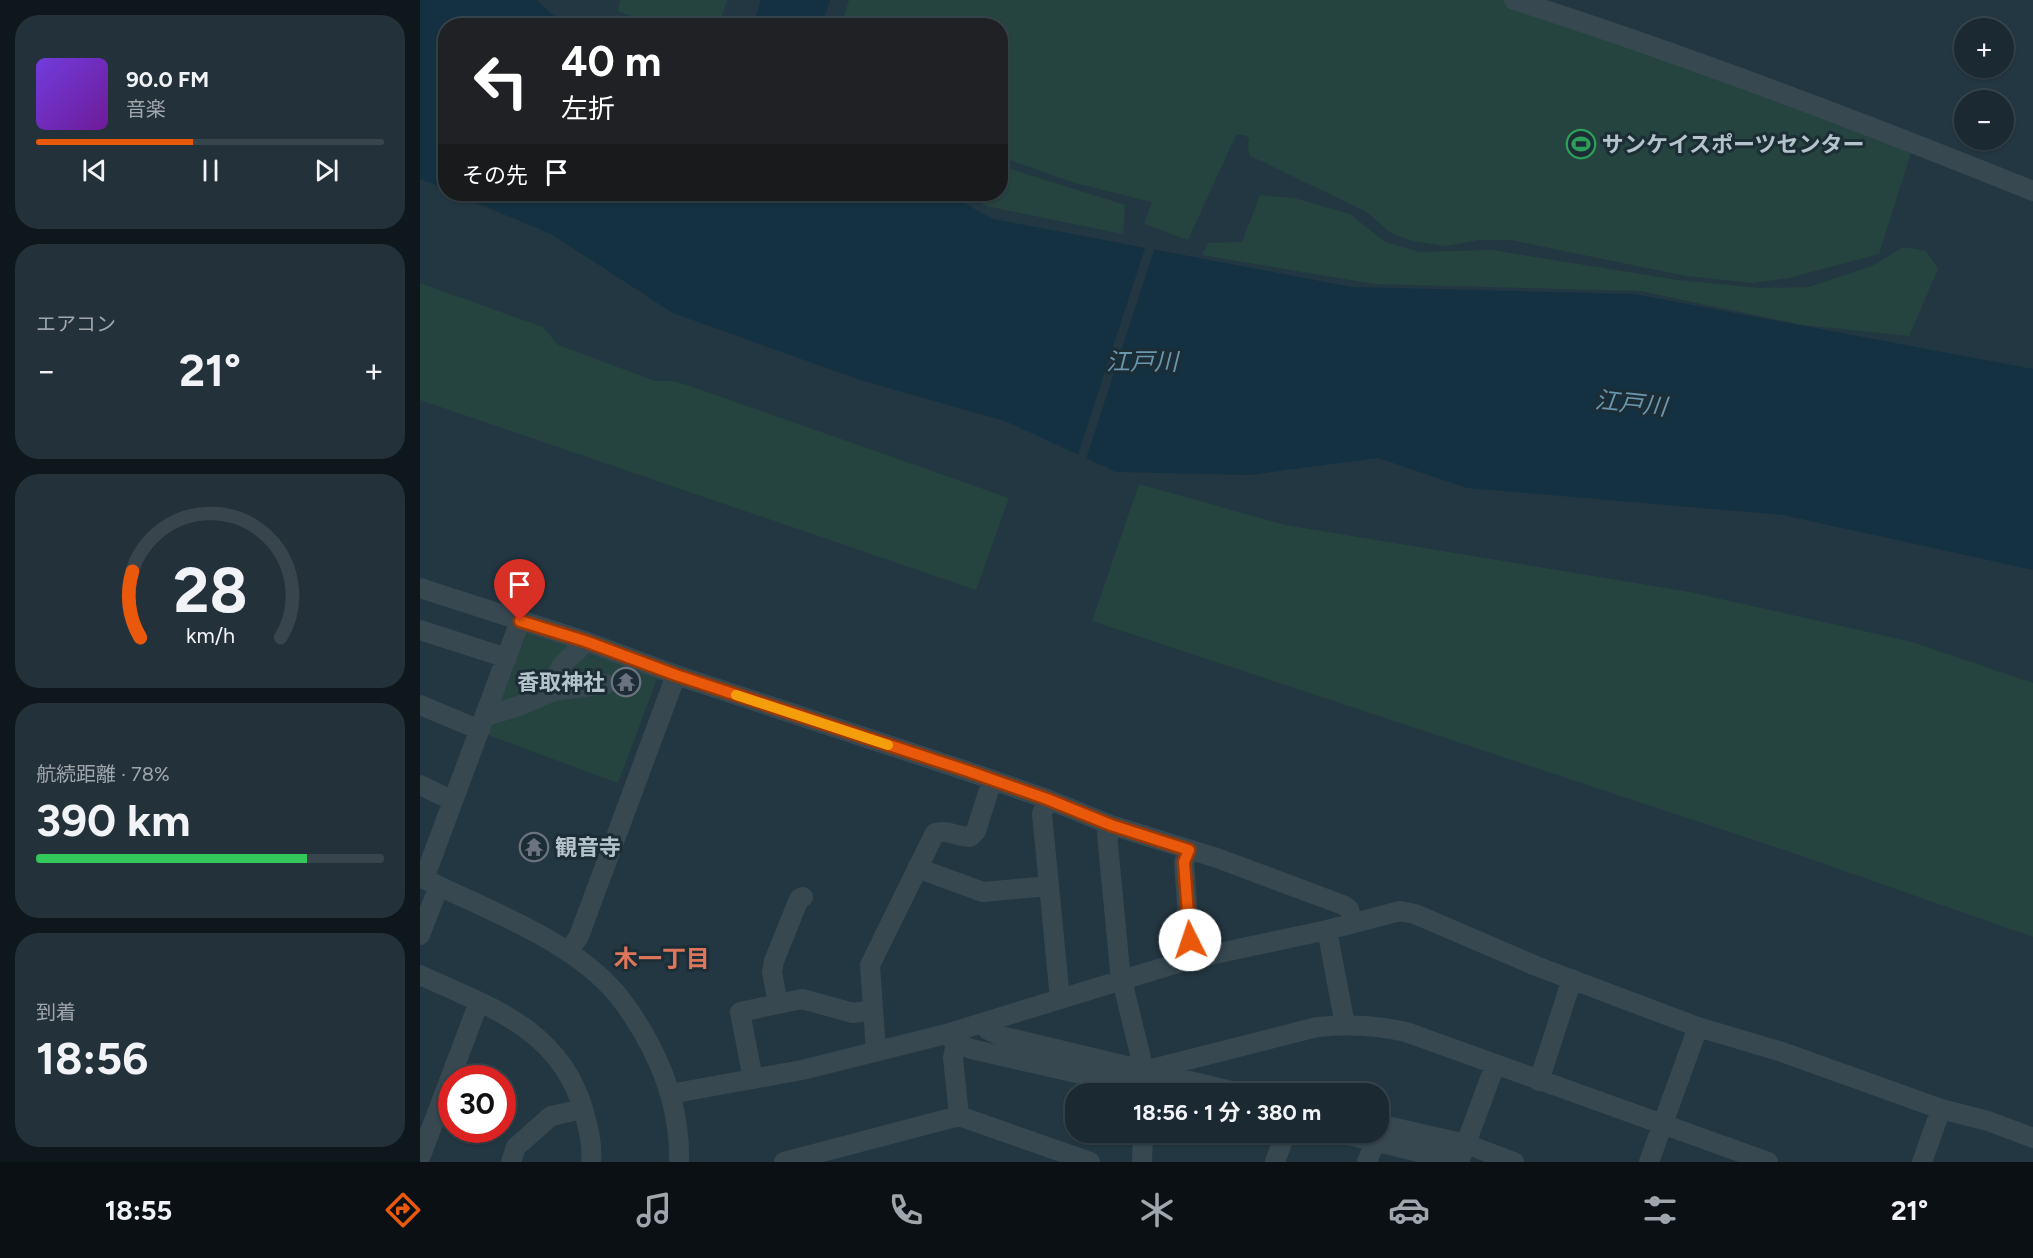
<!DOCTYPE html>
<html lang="ja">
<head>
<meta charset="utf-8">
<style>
  :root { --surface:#1a2932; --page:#23313a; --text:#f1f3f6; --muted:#9fa6ac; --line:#38454d; --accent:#ea580c }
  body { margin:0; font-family:Figtree,"Noto Sans JP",sans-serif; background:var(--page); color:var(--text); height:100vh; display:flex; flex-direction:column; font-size:22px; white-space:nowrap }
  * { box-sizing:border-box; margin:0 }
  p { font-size:20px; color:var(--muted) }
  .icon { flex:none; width:33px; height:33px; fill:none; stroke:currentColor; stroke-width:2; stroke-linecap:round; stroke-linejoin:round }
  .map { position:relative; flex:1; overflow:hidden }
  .details { display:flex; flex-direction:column; gap:15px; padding:15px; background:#0e171c; width:420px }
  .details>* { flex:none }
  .top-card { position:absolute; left:18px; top:18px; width:570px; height:183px; border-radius:24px; box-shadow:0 2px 4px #0004,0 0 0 2px var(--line); background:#202124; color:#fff; overflow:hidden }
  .buttons { position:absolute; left:1534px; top:18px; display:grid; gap:12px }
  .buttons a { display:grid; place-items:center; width:60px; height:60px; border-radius:50%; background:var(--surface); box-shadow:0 2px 4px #0004,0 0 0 2px var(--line); font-size:30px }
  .speed { position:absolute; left:18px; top:1065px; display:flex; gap:12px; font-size:30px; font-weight:700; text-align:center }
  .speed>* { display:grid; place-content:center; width:78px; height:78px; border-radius:50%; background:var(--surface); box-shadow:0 2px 4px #0004,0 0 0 2px var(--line); line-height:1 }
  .speed .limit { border:9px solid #d22; background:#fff; color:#111 }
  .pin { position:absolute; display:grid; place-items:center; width:51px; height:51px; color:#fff; margin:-62px -26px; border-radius:50% 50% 50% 0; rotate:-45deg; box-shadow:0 0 6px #0007 }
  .pin .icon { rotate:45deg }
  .me { position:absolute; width:66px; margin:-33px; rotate:356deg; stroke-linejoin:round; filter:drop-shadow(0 0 4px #0008) }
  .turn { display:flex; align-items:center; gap:21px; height:126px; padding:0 24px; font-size:27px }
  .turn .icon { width:78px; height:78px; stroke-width:2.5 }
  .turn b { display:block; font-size:42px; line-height:51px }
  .then { display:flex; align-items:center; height:57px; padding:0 24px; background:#0003; gap:12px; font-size:22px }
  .big { font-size:45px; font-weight:700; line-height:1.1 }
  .details .widget { flex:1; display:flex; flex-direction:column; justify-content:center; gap:9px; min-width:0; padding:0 21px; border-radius:24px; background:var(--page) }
  .details .dial { align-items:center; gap:0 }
  .dial svg { height:156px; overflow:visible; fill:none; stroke:var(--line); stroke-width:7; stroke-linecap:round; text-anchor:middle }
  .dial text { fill:var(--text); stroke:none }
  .song { display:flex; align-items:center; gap:18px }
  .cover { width:72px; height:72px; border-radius:9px; background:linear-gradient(135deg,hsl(260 70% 55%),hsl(280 70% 35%)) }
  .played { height:6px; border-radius:3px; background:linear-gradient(90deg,var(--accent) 45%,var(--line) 45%) }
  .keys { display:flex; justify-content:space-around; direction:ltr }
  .heat { display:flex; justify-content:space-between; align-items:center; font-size:33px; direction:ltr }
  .charge { height:9px; border-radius:4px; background:linear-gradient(90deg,#34c759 78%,var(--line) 0) }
  .trip { position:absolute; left:645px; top:1083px; width:324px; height:60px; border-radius:24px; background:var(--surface); box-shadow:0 2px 4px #0004,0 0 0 2px var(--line); font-weight:700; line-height:60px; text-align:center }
  .dock { display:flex; height:96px; justify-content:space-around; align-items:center; background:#0a1014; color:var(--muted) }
  .dock .icon { width:42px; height:42px }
  .dock .active { color:var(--accent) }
  .dock b { font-size:27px; color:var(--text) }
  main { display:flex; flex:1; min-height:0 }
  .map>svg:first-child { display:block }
  .green { fill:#25433f }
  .water { fill:#143141 }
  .pier { fill:#233742 }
  .building { fill:#314a56 }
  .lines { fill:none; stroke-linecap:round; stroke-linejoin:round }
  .minor { stroke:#374851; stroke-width:20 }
  .route-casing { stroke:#983908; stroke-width:15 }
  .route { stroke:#ea580c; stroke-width:10 }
  .slow { stroke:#f59e0b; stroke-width:10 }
  .labels { text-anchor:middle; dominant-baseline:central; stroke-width:6; stroke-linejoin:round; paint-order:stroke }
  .poi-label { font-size:22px; font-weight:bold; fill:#b4c3cc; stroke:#1c2d36; text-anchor:start }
  .water-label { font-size:24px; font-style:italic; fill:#6997ae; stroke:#1c2d36 }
  .neighbourhood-label { font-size:24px; font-weight:bold; fill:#df755b; stroke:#1c2d36 }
</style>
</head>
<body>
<main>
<section class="details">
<div class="widget">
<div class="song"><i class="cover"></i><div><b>90.0 FM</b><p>音楽</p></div></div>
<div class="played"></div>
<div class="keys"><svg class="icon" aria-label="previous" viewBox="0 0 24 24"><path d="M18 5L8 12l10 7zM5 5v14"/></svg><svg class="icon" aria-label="pause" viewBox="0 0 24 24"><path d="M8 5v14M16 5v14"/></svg><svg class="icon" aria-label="next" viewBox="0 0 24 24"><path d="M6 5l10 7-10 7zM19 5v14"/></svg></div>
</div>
<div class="widget"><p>エアコン</p>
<div class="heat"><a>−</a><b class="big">21°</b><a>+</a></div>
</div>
<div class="widget dial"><svg viewBox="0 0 100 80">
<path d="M14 69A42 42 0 1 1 86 69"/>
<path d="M14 69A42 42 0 0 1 10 35" stroke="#ea580c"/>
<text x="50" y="56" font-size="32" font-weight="700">28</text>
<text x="50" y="72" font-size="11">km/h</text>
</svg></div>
<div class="widget"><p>航続距離 · 78%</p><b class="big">390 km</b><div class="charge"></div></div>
<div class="widget"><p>到着</p><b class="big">18:56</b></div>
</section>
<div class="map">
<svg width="1613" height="1162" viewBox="0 0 1613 1162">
  <rect width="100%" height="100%" fill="#233742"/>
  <path class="green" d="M200,0H307L299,26L235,25L198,11Z
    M429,0H1117L1496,137L1459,254L1369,278L1333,283L1266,276L1090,240H1059L1026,246L992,241L969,232L947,212L830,156L828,149L829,139L825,135H816L768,240L724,224L732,202L655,183L581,157L580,26H421Z
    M581,166L705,205L703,234L566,206L545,194H580Z
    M840,195L874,198L930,214L965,242L1000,252L1072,250L1258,280L1340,288L1389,287L1452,266L1483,247L1506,251L1518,269L1489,336L1383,325L1220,291L955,284L782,255L788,243L822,242Z
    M0,283L123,327L138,345L235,381H252L267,385L589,498L556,590L0,400Z
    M719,484L865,525L1270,592L1492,642L1613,683V937L1370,852L672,621Z
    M105,628L212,665L237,679L198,783L65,734Z"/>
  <path class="water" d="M0,0H116L140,21L151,25L26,26L25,189L0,179Z
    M341,0H410L402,25H333Z
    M35,194H528L573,219L932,287L1214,294L1613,369V570L1363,515L1047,488L958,458L829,475L696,472L585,421L440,380L253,313L131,234Z"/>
  <path class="pier" d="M726,245L735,247L665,462L657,458Z"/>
  <path class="building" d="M193,673H208V676H218V688L209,687L208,690L196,691L198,682Z"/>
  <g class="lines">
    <path class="minor" d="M1094,0C1270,56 1442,122 1613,191
      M0,588L165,641L256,675L547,771L627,799L691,825L797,858L923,905L929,909L932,922
      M0,630L87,658
      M134,691C135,681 137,670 144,663C151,655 159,651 165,641
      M0,705L60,730
      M66,716L96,707L134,691L186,684
      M0,785L33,801
      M627,799L622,814L640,999
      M691,825L687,834L701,981
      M769,850L764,862L771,959
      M497,868L563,892L628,886
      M0,877C64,909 149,938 196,993C210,1010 221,1028 231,1047C249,1082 260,1122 259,1162
      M4,879L100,621
      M907,930L925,1025
      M0,935L19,886
      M148,952L159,936L256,675
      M0,975C70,1007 141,1029 164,1112C168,1128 173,1145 171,1162
      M702,980L724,1071L897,1027C929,1024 956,1025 986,1032L1348,1162
      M358,1004L352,972L354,961L379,899L383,897
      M567,1022L568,1030L581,1036L824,1094
      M526,1034L536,1043L551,1049L749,1094
      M536,1043L533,1058L539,1116
      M456,1052L450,965L515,833C529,829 536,837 550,837L556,831L572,780
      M333,1079L320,1012L382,999L433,1013L453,1010
      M1119,1081L1152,979
      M250,1094L382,1070L526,1034L771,959L907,930L980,911L995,914L1116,966L1278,1027L1362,1052L1521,1109L1568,1121L1613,1138
      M958,1124L1046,1144L1094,1162
      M916,1132L1040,1162
      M1041,1157L1075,1065
      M0,1158L59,1002
      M91,1162L96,1147L131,1116L163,1109
      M364,1162L539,1116L670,1162
      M722,1162L723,1132
      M855,1162L866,1132
      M947,1162L955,1142
      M1229,1162L1278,1027
      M1502,1162L1521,1109"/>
  </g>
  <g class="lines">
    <g class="route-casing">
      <path id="route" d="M100,621L165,641L256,675L548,771L627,799L691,825L769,850L764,862L770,940"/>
    </g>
    <use href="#route" class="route"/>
    <path class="slow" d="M316,695L468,745"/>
  </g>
  <defs>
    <g id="stadium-ring" transform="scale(1.5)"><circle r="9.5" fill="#1c2d36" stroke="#2e9e5b" stroke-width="1.5"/><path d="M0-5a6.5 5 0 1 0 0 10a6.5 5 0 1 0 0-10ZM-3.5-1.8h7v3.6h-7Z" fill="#2e9e5b"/></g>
    <g id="temple-ring" transform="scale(1.5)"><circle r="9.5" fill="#1c2d36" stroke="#6b7280" stroke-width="1.5"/><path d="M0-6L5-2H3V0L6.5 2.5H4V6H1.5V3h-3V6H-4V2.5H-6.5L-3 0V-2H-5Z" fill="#6b7280"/></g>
  </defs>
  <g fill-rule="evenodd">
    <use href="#stadium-ring" x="1161" y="144"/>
    <use href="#temple-ring" x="206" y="682"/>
    <use href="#temple-ring" x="114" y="847"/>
  </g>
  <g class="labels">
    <g class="poi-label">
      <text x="1182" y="144">サンケイスポーツセンター</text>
      <text x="185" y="682" text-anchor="end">香取神社</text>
      <text x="135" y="847">観音寺</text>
    </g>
    <g class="water-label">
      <text x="722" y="361">江戸川</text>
      <text transform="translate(1211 403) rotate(6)">江戸川</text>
    </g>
    <g class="neighbourhood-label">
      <text x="242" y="958">木一丁目</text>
    </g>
  </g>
</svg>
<div class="buttons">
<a>+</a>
<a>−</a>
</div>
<div class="speed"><div class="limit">30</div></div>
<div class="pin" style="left:100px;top:621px;background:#d93025"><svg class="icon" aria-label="arrive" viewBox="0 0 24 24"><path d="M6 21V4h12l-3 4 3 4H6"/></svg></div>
<svg class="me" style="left:770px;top:940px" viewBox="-20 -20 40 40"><circle r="19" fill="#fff"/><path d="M0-13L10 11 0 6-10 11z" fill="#ea580c"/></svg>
<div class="trip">18:56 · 1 分 · 380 m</div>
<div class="top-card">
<div class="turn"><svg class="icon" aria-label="left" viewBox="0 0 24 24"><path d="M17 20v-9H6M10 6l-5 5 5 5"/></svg><div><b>40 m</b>左折</div></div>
<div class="then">その先<svg class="icon" aria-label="arrive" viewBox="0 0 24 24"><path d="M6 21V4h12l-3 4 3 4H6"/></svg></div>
</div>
</div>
</main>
<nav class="dock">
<b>18:55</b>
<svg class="icon active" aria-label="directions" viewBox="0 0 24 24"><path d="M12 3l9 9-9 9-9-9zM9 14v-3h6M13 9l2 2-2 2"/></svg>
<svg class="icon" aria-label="music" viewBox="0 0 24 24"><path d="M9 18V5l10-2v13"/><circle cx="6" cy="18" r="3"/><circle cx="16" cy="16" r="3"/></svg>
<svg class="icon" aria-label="phone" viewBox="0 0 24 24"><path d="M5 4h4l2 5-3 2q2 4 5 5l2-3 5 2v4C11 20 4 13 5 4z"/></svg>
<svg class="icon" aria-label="climate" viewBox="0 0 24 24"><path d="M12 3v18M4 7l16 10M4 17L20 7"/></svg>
<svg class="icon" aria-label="car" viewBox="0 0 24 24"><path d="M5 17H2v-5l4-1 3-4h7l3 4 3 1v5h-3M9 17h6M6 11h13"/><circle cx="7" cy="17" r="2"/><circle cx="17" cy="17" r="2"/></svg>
<svg class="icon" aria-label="filters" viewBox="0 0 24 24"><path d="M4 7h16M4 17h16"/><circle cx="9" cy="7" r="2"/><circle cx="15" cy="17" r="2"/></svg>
<b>21°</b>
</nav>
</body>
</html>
